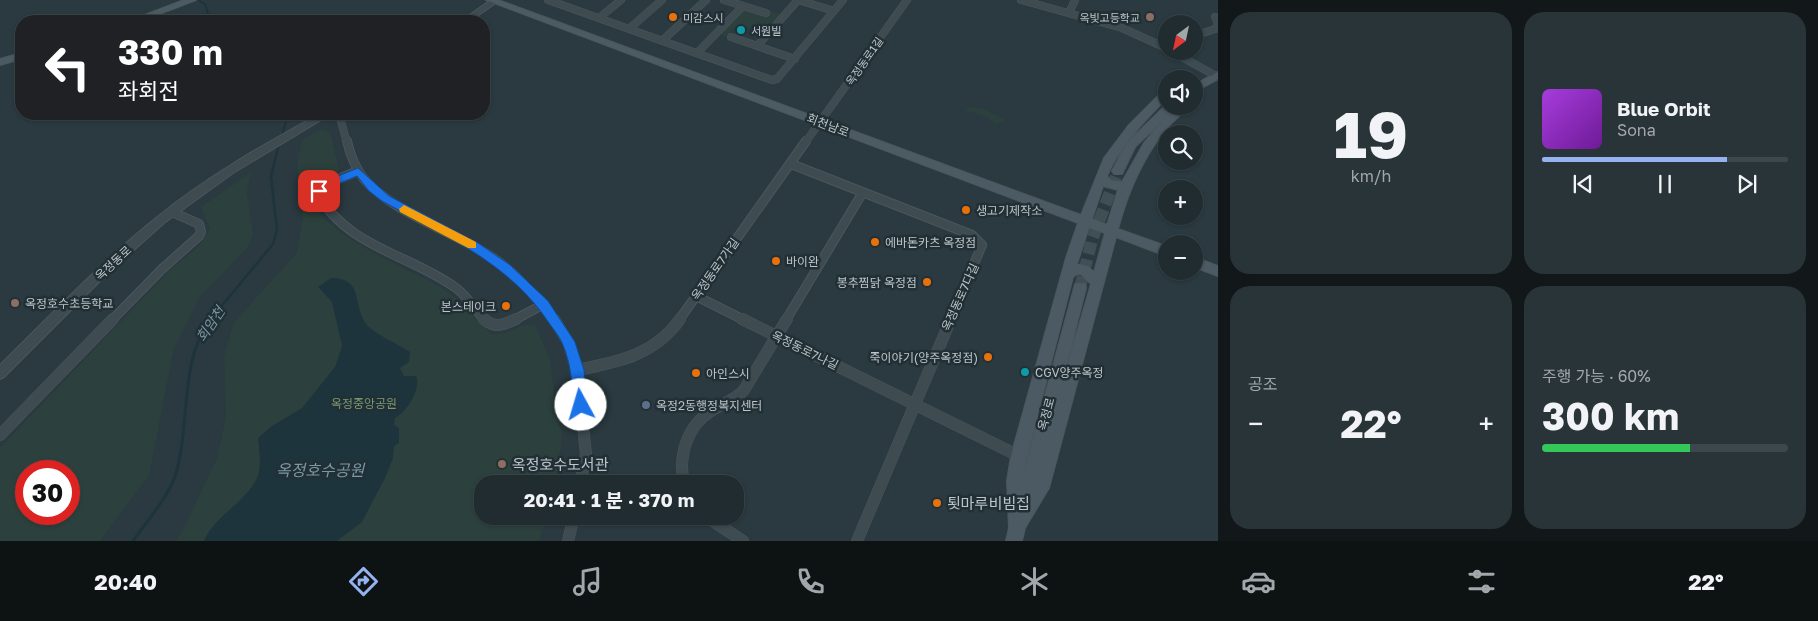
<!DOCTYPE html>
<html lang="ko">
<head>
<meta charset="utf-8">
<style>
  :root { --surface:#202c30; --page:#283438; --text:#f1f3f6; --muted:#a2a7ab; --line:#3d484c; --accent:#95b2f1 }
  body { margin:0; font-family:"Golos Text","Noto Sans KR",sans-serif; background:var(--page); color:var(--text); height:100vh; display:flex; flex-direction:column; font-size:19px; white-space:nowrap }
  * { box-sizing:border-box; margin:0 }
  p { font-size:16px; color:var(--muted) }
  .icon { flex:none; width:28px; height:28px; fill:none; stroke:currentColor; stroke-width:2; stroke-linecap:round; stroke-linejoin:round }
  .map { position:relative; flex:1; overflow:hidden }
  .details { display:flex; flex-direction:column; gap:12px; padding:12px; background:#12181a; width:600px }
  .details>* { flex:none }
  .top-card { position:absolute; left:15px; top:15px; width:475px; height:105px; border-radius:20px; box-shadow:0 1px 4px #0004,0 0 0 1px var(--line); background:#202124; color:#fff; overflow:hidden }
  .needle { width:32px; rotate:213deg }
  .buttons { position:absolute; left:1158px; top:15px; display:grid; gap:10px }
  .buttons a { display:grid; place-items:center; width:45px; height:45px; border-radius:50%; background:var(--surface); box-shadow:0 1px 4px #0004,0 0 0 1px var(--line); font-size:25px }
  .speed { position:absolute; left:15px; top:460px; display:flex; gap:10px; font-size:25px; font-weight:700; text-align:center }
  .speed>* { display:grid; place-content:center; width:65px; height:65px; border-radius:50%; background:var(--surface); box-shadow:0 1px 4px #0004,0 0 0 1px var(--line); line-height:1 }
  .speed .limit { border:8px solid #d22; background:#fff; color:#111 }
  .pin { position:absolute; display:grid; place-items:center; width:42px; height:42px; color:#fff; margin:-21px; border-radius:10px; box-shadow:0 2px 8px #0006 }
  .me { position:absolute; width:55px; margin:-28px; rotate:354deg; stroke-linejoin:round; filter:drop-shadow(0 0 4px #0008) }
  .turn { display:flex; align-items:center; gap:18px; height:105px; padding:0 20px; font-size:22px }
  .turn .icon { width:65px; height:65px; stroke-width:2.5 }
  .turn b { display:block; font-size:35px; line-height:42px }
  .big { font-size:38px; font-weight:700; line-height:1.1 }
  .details .tile { flex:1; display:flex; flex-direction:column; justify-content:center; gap:8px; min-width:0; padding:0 18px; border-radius:20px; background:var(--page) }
  .details .dial { align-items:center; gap:0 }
  .dial b { font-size:65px; line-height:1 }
  .song { display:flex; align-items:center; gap:15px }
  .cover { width:60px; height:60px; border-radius:8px; background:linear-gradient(135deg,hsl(280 70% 55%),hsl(280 70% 35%)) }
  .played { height:5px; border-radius:2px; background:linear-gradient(90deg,var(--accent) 75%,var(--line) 75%) }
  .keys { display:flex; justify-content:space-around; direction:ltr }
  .heat { display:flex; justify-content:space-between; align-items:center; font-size:28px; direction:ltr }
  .charge { height:8px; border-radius:4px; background:linear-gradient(90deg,#34c759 60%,var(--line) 0) }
  .details .tiles { flex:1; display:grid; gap:12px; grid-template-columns:repeat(2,1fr) }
  .trip { position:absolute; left:474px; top:475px; width:270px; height:50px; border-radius:20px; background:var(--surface); box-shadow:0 1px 4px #0004,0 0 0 1px var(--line); font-weight:700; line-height:50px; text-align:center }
  .tab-bar { display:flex; height:80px; justify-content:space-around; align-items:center; background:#0d1213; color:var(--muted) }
  .tab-bar .icon { width:35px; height:35px }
  .tab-bar .active { color:var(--accent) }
  .tab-bar b { font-size:22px; color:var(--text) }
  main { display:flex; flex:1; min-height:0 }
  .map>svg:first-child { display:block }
  .green { fill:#2c413d; fill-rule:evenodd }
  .water { fill:#1d343d }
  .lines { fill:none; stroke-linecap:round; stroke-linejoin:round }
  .stream-far2 { stroke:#1d343d; stroke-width:2 }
  .stream-far1 { stroke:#1d343d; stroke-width:2.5 }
  .stream { stroke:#1d343d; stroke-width:3 }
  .secondary-tunnel { stroke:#404f55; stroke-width:12; stroke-dasharray:12 5.5; stroke-linecap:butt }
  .minor-far2-casing { stroke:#4a575c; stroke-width:8 }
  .minor-far1-casing { stroke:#4a575c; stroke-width:10 }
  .minor-casing { stroke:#4a575c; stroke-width:12 }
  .tertiary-casing { stroke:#4a575c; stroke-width:2 }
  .secondary-casing { stroke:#4a575c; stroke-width:2 }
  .minor-far2 { stroke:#3e4b50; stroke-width:7 }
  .minor-far1 { stroke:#3e4b50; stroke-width:8 }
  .minor { stroke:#3e4b50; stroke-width:11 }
  .tertiary { fill:#3e4b50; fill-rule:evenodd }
  .secondary { fill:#4c5b63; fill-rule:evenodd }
  .route { fill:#1a73e8; stroke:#114b97 }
  .slow { fill:#f59e0b }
  .food-dot { fill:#e8710a; stroke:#223035; stroke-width:2 }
  .education-dot { fill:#8d6e63; stroke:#223035; stroke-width:2 }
  .culture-dot { fill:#0f9aa8; stroke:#223035; stroke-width:2 }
  .service-dot { fill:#5c6f8a; stroke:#223035; stroke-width:2 }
  .labels { text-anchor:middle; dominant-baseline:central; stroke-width:5; stroke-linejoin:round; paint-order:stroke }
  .far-poi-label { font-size:11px; fill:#bbc5ca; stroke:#223035; text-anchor:start }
  .far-street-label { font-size:11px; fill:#bbc5ca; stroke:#223035 }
  .street-label { font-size:12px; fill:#bbc5ca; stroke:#223035 }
  .poi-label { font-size:12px; fill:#bbc5ca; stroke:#223035; text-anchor:start }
  .park-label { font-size:12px; fill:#769974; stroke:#223035 }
  .water-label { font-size:14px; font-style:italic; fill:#7898a5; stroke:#223035 }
  .near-poi-label { font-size:15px; fill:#bbc5ca; stroke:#223035; text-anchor:start }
  .near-water-label { font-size:16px; font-style:italic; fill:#7898a5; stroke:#223035 }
</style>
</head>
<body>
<main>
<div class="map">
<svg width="1218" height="541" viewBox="0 0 1218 541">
  <rect width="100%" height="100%" fill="#2a3a40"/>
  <path class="green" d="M745,9L766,15L771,11L780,14L763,32L738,24L726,37L720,34Z
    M970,107L984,109L1004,119V122L995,123L985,116L964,110Z
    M322,129L330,132L339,170C333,182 316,180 310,194C321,236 405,266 440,287C460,299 474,317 491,334C511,336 518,322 535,325L550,359L558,423L562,432L557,484H482V516H547L539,541H176L184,528L218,456L226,415L224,356L234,322L297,253L303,219L297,166L302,140Z
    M250,173L247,193L253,235L247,248L199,298L174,348L149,475L100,541H0V448L171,269L199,246L210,229L201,207ZM26,471H69V514H26Z"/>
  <path class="water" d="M331,278C365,278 352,306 367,325C375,334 398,344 410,352L409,362L400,368L404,376H416C422,388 406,413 395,418L394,425L399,428V443L394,446L393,458L385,478L362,522L337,541H204C215,515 245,503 257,478C262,467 259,449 258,438L272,426L302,408L335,367L342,346L332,302L318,287Z"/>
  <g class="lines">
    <path class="stream-far2" d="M198,0L205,4L208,14L215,21
      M282,136L288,114"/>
    <path class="stream-far1" d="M210,320L273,244L277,230L271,176L279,144"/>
    <path class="stream" d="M133,541C148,519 170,496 177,470C190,422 180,357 211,319"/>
    <path class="secondary-tunnel" d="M1080,288L1092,240L1118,171"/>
    <g class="minor-far2-casing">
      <path id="minor-far2" d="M548,0L772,80L777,79L843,0
        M724,0L766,13
        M798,0L834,11
        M1021,0L1122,28L1166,48
        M1069,13L1075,0
        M1215,17L1218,24L1215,29L1218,28
        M599,18L621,0
        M630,28L662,0
        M1194,36L1215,29
        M731,37L795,59
        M663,40L706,0
        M757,46L798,0
        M1171,51L1218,77
        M697,53L743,6
        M339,114L347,143
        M805,143L907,0"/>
    </g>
    <g class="minor-far1-casing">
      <path id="minor-far1" d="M347,141C350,154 356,169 364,179C392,212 454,232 490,256C516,272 535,297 555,320
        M791,164L972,235L982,245L950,320
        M358,171L326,184L318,194C347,247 411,255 456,288C468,297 475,310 485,320
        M696,296L744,320
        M112,320L162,269L199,236L201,232L199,224L172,212
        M514,320L544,304
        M679,320L806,141
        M786,320L863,192"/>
    </g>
    <g class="minor-casing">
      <path id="minor" d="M484,319C495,329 503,325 516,319
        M554,319L568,342L577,370L586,454L580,484
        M742,319L1019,456
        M577,370C618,362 655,355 680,319
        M0,435L113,319
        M684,484C678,457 686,427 711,411C722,404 735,400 744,390L787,319
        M705,516L743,541
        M568,541L574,516
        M857,541L951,319"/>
    </g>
    <g class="tertiary-casing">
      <path id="tertiary" d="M491,0H500L470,21H461Z
        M319,114H331L233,173L164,223L107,274L4,377L0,379V365C51,315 100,263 156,218C206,177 263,145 319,114Z"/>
    </g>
    <g class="secondary-casing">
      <path id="secondary" d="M184,0H196L141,21H129Z
        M486,0H498L1081,215L1104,158L1128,126L1163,91L1166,90V99C1144,122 1120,145 1107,176L1111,181L1122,182L1144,143L1165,118L1135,147L1122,174H1114L1112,171L1127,143L1166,105L1176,106L1171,111L1177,106H1189C1182,114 1174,120 1167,128C1142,158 1128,191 1118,229L1166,246V256L1116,237L1049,488L1025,528L1022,541H1006L1009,528L1007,481L1011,456L1066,258L1078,223ZM1103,186L1118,190L1107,225L1092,219ZM1089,227L1105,233L1094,272L1088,267L1077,264ZM1077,274H1081L1091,284L1058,398L1086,288L1085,284H1075L1074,288L1024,473L1027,456L1073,277Z
        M21,53V59L0,65V59Z
        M1218,72V79L1194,92V85Z
        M1194,257L1218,266V276L1194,267Z"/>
    </g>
    <use href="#minor-far2" class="minor-far2"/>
    <use href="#minor-far1" class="minor-far1"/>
    <use href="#minor" class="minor"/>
    <use href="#tertiary" class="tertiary"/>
    <use href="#secondary" class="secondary"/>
  </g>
  <path class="route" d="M358,168L389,196L478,243L510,265L548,301L575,342L584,370L587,405L586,409L581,411L576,409L574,405C572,384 571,364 563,345C560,337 554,330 549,323C510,263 442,234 382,201L369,191L357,176L330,187L319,195L314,191L323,182Z"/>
  <path class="slow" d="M404,205L476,242V248H468L400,212L399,209Z"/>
  <g class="food-dot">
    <circle cx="673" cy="17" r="5"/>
    <circle cx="966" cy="210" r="5"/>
    <circle cx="875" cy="242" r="5"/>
    <circle cx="776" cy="261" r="5"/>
    <circle cx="927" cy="282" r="5"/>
    <circle cx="506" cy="306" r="5"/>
    <circle cx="988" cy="357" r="5"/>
    <circle cx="696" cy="373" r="5"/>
    <circle cx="937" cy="503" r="5"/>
  </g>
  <g class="education-dot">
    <circle cx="1150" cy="17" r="5"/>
    <circle cx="15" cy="303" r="5"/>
    <circle cx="502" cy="464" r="5"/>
  </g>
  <g class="culture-dot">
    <circle cx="741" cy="30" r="5"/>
    <circle cx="1025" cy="372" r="5"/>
  </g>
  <circle class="service-dot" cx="646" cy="405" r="5"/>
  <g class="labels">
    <g class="far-poi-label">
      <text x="683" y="17">미감스시</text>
      <text x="1140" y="17" text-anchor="end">옥빛고등학교</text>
      <text x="751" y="30">서원빌</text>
    </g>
    <g class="far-street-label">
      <text transform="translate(864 61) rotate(-55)">옥정동로1길</text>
    </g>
    <g class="street-label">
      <text transform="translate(828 125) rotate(21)">회천남로</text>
      <text transform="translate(113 263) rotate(-43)">옥정동로</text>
      <text transform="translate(715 269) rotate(-55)">옥정동로7가길</text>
      <text transform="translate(960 297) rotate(-66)">옥정동로7다길</text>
      <text transform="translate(805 350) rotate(26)">옥정동로7나길</text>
      <text transform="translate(1046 414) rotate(-75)">옥정로</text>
    </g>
    <g class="poi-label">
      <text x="976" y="210">생고기제작소</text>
      <text x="885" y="242">에바돈카츠 옥정점</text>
      <text x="786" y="261">바이완</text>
      <text x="917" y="282" text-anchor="end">봉추찜닭 옥정점</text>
      <text x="25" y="303">옥정호수초등학교</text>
      <text x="496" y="306" text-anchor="end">본스테이크</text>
      <text x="978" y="357" text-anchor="end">죽이야기(양주옥정점)</text>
      <text x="1035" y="372">CGV양주옥정</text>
      <text x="706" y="373">아인스시</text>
      <text x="656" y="405">옥정2동행정복지센터</text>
    </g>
    <g class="park-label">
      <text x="364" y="403">옥정중앙공원</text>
    </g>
    <g class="water-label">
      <text transform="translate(210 324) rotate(-56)">회암천</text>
    </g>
    <g class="near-poi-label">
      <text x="512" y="464">옥정호수도서관</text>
      <text x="947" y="503">툇마루비빔집</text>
    </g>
    <g class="near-water-label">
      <text x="320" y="470">옥정호수공원</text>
    </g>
  </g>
</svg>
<div class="buttons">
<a><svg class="needle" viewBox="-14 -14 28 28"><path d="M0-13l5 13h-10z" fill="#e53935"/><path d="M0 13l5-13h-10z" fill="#a2a7ab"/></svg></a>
<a><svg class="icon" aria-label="sound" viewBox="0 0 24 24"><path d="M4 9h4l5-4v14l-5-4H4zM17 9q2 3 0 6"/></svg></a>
<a><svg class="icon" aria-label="search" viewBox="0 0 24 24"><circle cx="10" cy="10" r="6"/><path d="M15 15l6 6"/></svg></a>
<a>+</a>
<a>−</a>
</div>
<div class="speed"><div class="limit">30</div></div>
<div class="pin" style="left:319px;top:191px;background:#d93025"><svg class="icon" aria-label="arrive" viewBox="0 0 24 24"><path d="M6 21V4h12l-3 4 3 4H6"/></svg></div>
<svg class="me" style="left:581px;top:405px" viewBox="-20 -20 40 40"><circle r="19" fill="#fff"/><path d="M0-13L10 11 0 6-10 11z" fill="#1a73e8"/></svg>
<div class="trip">20:41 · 1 분 · 370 m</div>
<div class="top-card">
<div class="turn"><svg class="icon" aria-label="left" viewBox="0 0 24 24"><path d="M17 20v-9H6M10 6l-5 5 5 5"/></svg><div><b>330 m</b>좌회전</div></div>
</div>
</div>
<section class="details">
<div class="tiles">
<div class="tile dial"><b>19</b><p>km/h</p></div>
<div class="tile">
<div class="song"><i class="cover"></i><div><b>Blue Orbit</b><p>Sona</p></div></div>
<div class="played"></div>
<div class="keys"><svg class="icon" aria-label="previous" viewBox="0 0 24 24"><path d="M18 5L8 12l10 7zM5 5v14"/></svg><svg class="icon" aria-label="pause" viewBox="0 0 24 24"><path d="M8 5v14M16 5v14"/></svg><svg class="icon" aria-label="next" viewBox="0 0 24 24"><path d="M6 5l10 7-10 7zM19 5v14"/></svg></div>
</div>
<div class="tile"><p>공조</p>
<div class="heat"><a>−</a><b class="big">22°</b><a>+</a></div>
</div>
<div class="tile"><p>주행 가능 · 60%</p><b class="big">300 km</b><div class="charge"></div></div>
</div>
</section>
</main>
<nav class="tab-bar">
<b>20:40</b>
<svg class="icon active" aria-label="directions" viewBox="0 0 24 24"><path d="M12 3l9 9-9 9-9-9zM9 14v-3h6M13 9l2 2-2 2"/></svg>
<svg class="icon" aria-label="music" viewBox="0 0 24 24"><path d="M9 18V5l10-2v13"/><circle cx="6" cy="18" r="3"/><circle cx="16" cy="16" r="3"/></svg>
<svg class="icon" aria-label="phone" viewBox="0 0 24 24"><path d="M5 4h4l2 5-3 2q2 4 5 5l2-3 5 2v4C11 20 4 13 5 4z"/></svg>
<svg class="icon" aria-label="climate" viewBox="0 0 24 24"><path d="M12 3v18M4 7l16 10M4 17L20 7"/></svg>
<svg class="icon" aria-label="car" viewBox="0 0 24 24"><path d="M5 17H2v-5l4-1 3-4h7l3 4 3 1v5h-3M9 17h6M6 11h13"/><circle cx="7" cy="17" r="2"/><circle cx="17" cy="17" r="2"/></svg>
<svg class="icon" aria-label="filters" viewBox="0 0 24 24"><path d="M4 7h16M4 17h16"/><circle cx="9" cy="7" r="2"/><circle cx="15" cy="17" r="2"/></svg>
<b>22°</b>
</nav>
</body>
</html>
